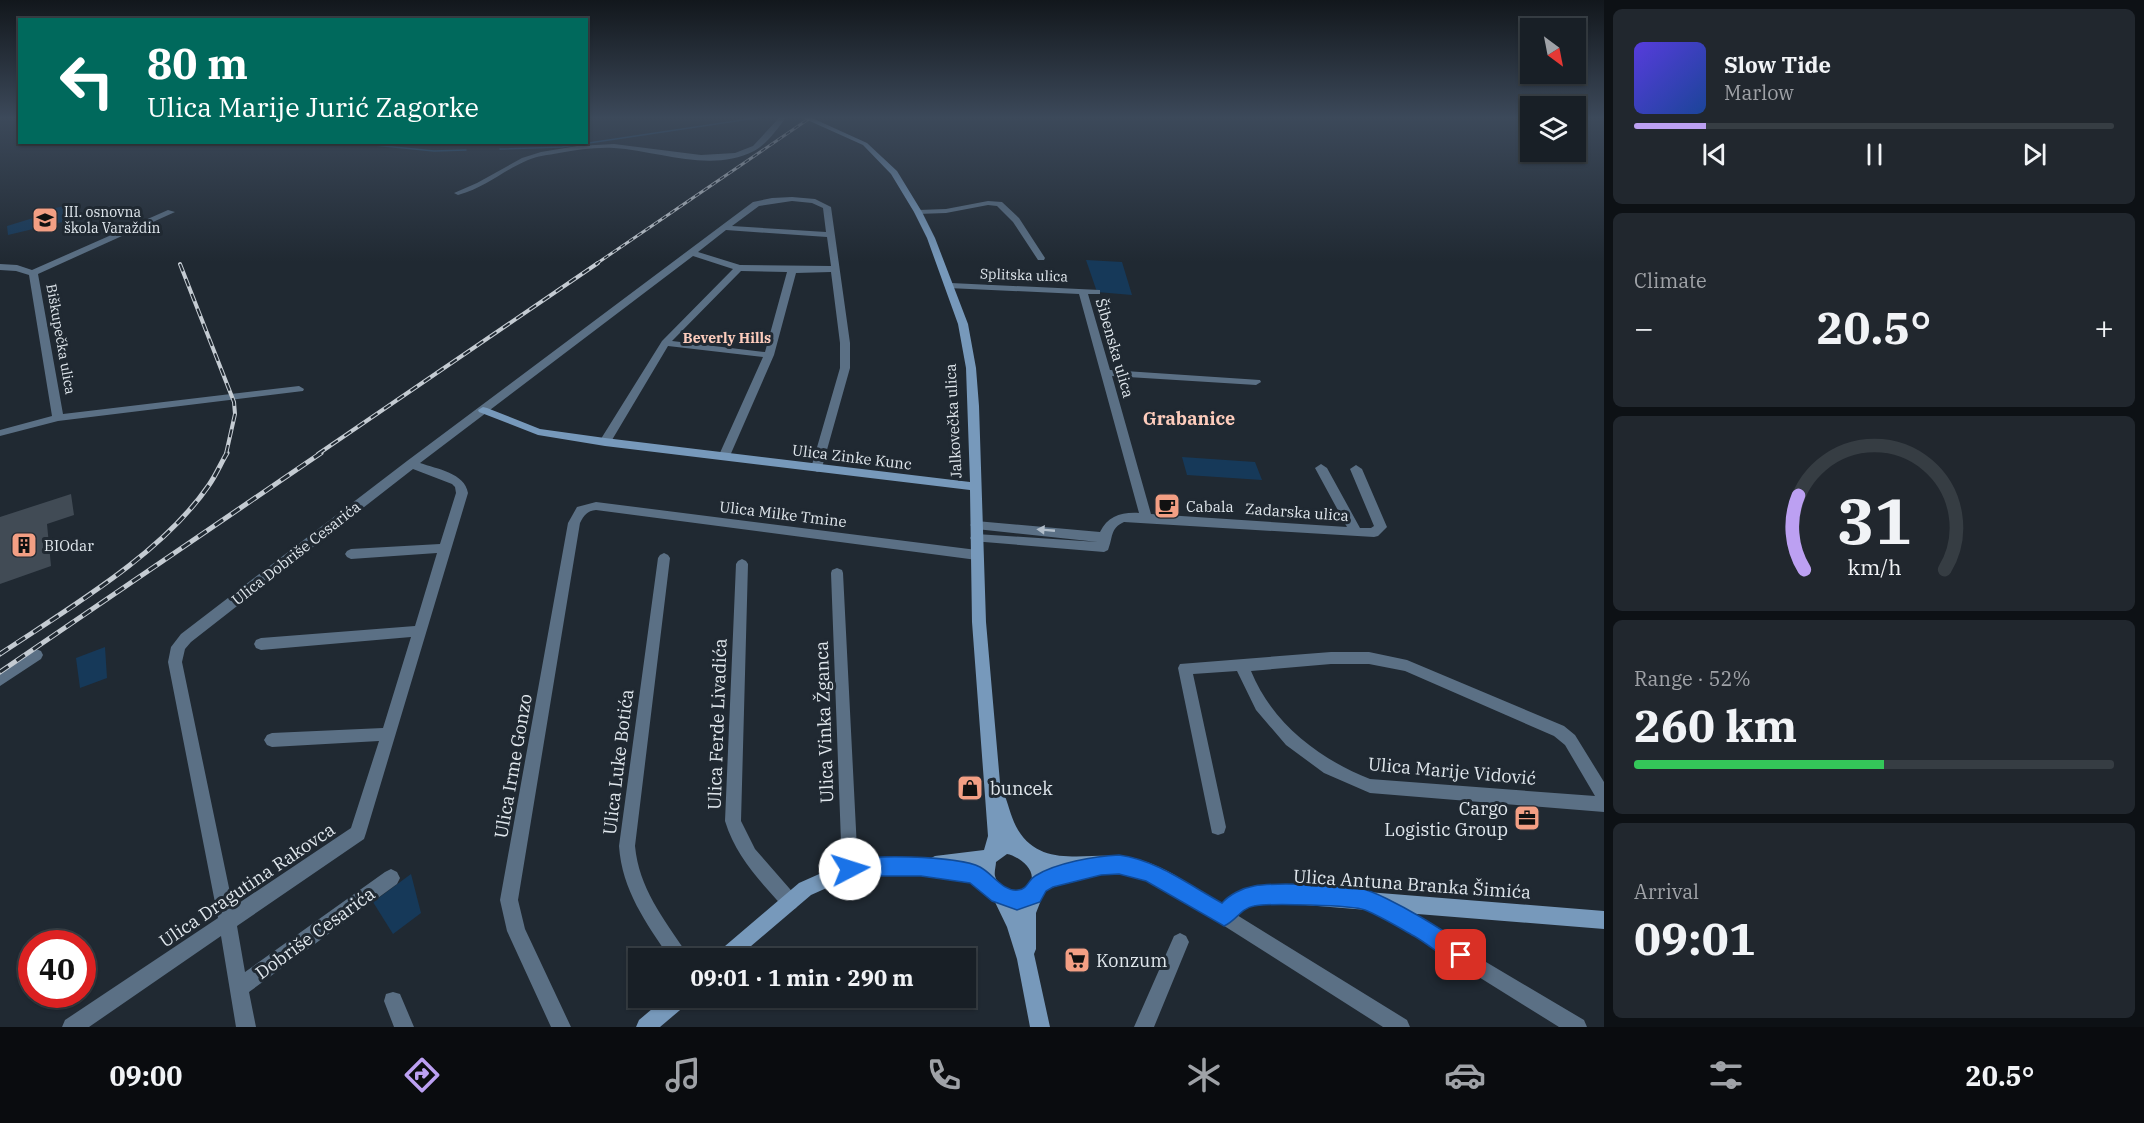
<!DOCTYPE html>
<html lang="en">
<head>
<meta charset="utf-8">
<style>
  :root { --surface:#181f26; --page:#21272e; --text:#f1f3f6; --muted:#9fa2a7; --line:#363d43; --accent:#bca0f2 }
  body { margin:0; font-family:"IBM Plex Serif",serif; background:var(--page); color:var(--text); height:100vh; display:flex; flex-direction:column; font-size:22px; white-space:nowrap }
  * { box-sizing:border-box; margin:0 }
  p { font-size:20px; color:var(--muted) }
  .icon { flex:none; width:33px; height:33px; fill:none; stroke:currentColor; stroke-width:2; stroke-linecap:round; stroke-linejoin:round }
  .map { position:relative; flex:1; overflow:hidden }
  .drawer { display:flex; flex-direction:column; gap:9px; padding:9px; background:#0d1115; width:540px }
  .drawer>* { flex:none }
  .top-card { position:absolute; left:18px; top:18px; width:570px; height:126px; border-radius:0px; box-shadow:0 2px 4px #0004,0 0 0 2px var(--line); background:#00695c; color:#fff; overflow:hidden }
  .needle { width:39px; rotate:148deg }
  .tools { position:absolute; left:1520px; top:18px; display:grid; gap:12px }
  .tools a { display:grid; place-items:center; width:66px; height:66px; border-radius:0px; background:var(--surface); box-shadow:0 2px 4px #0004,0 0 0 2px var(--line); font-size:30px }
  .speed { position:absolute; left:18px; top:930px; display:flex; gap:12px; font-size:30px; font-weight:700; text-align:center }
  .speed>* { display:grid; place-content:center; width:78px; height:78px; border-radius:50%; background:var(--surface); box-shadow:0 2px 4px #0004,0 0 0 2px var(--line); line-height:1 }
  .speed .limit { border:9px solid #d22; background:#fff; color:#111 }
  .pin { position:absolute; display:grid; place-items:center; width:51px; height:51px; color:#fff; margin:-26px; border-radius:12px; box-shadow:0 3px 9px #0006 }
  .me { position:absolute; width:66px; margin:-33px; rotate:85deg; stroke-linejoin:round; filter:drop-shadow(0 0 4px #0008) }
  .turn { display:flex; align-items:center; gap:21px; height:126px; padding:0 30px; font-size:27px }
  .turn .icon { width:78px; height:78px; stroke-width:2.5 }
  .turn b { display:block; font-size:42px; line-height:51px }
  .big { font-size:45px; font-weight:700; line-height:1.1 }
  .drawer .tile { flex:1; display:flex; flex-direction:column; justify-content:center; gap:9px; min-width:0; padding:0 21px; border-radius:9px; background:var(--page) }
  .drawer .dial { align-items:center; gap:0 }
  .dial svg { height:156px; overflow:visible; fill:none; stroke:var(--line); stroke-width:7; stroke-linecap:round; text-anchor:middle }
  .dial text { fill:var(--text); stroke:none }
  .song { display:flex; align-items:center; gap:18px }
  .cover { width:72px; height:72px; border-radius:9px; background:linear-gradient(135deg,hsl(250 70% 55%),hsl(220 70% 35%)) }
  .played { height:6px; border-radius:3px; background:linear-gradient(90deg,var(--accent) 15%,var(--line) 15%) }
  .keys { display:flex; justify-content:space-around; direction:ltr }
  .heat { display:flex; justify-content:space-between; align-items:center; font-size:33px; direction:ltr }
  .charge { height:9px; border-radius:4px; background:linear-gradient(90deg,#34c759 52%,var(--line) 0) }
  .trip { position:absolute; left:628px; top:948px; width:348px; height:60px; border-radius:0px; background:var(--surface); box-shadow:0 2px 4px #0004,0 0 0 2px var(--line); font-weight:700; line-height:60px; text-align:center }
  .menu { display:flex; height:96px; justify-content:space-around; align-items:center; background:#0a0c0f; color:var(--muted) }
  .menu .icon { width:42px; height:42px }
  .menu .current { color:var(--accent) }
  .menu b { font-size:27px; color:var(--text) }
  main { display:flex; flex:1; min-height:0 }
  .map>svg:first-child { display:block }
  .green { fill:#163959 }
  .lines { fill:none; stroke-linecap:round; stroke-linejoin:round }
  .stream { stroke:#255886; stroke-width:1.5 }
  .building { fill:#414b55 }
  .street { fill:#5b7085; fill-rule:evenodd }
  .secondary { fill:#79b; fill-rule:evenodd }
  .rail-far2-casing { stroke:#c4cbd2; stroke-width:3 }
  .rail-far1-casing { stroke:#c4cbd2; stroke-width:4 }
  .rail-casing { stroke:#c4cbd2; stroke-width:5 }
  .rail-far2 { stroke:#202932; stroke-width:1.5; stroke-dasharray:5; stroke-linecap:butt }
  .rail-far1 { stroke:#202932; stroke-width:2; stroke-dasharray:8; stroke-linecap:butt }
  .rail { stroke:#202932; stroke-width:3; stroke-dasharray:10; stroke-linecap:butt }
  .oneway { fill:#b1bdc9 }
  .route { fill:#1a73e8; stroke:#114b97; stroke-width:1.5 }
  .labels { text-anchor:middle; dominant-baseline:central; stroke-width:6; stroke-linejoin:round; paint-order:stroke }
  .far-poi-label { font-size:14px; fill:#e0e7ed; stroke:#202932; text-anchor:start }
  .far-street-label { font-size:14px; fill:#e0e7ed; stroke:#202932 }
  .far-neighbourhood-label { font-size:14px; font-weight:bold; fill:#fdccbc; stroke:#202932 }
  .street-label { font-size:15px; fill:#e0e7ed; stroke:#202932 }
  .poi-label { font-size:15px; fill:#e0e7ed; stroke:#202932; text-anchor:start }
  .quarter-label { font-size:18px; font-weight:bold; fill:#fdccbc; stroke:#202932 }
  .near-street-label { font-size:18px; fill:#e0e7ed; stroke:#202932 }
  .near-poi-label { font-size:18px; fill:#e0e7ed; stroke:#202932; text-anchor:start }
</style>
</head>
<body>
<main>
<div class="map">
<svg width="1604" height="1027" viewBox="0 0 1604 1027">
  <rect width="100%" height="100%" fill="#202932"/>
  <path class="green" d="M68,205L71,220L8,235L7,226L43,215V211Z
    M1086,260L1122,262L1132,295L1097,292Z
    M1182,457L1255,462L1262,480L1187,475Z
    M105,647L107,678L80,688L76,658Z
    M411,874L421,913L393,934L373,902Z"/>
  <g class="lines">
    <path class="stream" d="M344,142L434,151L466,150
      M500,149L562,147L756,118"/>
  </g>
  <path class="building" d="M71,494L74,515L47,524L51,566L0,584V517Z"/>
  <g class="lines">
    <path class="street" d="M779,118H786C777,129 767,144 754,151C711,173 659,151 614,148C595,147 577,150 559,153C548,155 537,156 528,160C502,171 487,187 458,195L454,193L477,183L522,158L541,152L577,146L614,144L701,155L735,153L753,146Z
      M792,197L815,199L831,207L850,343V368L821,471L817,472L811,468L840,368V343L831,272L796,273L774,355L729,458L725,459L719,455L763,357L668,346L609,445H601L599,442L662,341L733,269L693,256L420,463C437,469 465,473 468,493L366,833L364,839L237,926L245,972L385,872L391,869L397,872L400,878L397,884L249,992L256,1027H236L221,936L89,1027H62L65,1020L218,918L168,662L171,647L181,634L407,461L753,202L772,198ZM792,201L812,203L823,208L826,232L732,226L759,206ZM726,230L827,237L831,266L740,265L698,252ZM741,271L787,272L765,352L672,341ZM413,469L452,484L455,487L456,493L440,544L351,549L347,551L345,554L347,557L351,559L437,553L415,626L261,638L256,640L254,644L256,648L261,650L411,637L383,728L272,733L267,735L264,740L267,745L272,747L379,741L351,828L233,907L182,662L185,649L191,642Z
      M988,201L1002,202L1019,218L1045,258L1044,260H1038L1013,222L997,206L988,205L946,213L918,214L914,212L918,210L946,209Z
      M168,210L175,212L38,274L63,414L299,386L304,389L303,391L58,421L0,436V430L52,416L29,275L16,271L0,270V264L17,265L32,270Z
      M951,283L1100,290V294H1088L1110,370L1260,380L1261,382L1256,385L1112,376L1151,514L1347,527L1315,468L1321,464L1327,468L1360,528H1371L1374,526L1350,469L1356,465L1362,469L1387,527L1378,536L1374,537L1124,522C1110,528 1113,538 1108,550L1104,552L972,541L970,538L972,535L976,534L1098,542L976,529L970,525L976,521L1100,532C1108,516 1121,512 1139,513L1079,294L948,288V284Z
      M596,502L977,550L981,552L983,555L981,558L977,560L596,510C587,511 584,515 580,523L518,900L525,929L571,1027H551L507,931L500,900L568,523L577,507Z
      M664,553L668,555L670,558L635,846C639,888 663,918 686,952L689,958H670C646,923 622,890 619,846L658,558L660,555Z
      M742,559L746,561L748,564L741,821L755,849L796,896L799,902L796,908L790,911L784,908C760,881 736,857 725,821L736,564L738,561Z
      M837,568L842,570L843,573L858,869L856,875L850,877L844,875L842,869L831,573L832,570Z
      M36,649L41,651L43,655L41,659L0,686V672Z
      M1331,652H1369L1407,660L1564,726L1575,735L1604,782V812L1370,793L1324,773L1286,745L1256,710L1237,671L1193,674L1226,827L1224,833L1218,835L1212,833L1178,668L1180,664ZM1331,664H1369L1405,671L1554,736L1565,745L1595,796L1370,779C1319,759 1272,723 1251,671Z
      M1375,896L1429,924L1486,962L1584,1020L1587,1027H1559L1474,974L1417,936L1369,911L1366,905L1369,899Z
      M1224,907L1407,1020L1410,1027H1383L1218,922L1215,916L1218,910Z
      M1180,933L1186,936L1189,942L1154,1027H1134L1174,936Z
      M393,992L400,994L414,1027H394L384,1001L386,994Z"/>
    <path class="secondary" d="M803,118H812L867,143L897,171L922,212L935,238L968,324L976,368L979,406L986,622L1001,794L1005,796C1009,807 1012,820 1018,830C1044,873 1096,848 1137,859C1168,867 1195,888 1222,905C1241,886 1268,887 1293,886L1604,911V929L1293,904C1278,904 1257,901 1244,910C1236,914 1232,921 1224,925L1163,887L1135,875L1092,873L1085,877L1045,890L1036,913V949L1034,954L1050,1027H1030L1017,959L1007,927L994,900L971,882L922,874L851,877L811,895L737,958H715L718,952L799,883L844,863L850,861L929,859L935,856L984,850L988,836L972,622L970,490L605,446L538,435L479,412L478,410L483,407L487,408L540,429L605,438L970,482L966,368L958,324L927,238L914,212L891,174L863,145ZM1007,854C1018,856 1038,870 1030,884C1023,897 998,889 995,876C994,872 996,866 996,862Z
      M665,998H688L686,1005L660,1027H636L639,1020Z"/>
    <g class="rail-far2-casing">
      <path id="rail-far2" d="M596,264L810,118"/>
    </g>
    <g class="rail-far1-casing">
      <path id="rail-far1" d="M180,264L234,402L235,414L226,454
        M318,454L598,263"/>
    </g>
    <g class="rail-casing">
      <path id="rail" d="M0,654C69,608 162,554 209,485C216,475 221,463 227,453
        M0,672L321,453"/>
    </g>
    <use href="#rail-far2" class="rail-far2"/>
    <use href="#rail-far1" class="rail-far1"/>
    <use href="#rail" class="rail"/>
  </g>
  <defs><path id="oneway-solid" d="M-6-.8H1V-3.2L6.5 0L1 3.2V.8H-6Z" transform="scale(1.5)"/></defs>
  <use class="oneway" href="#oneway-solid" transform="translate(1046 530) rotate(-175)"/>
  <linearGradient id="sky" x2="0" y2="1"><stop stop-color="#12171c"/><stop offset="0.45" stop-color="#3c495a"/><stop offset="1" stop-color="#3c495a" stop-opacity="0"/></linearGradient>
  <rect width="1604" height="262" fill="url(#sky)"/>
  <path class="route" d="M1119,855C1157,860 1189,885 1222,903C1229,895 1242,888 1254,886C1276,882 1341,885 1363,889C1382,893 1464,939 1471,955L1468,963L1461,966C1444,959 1430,945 1414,936C1398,927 1382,917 1365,910C1352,905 1269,903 1254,906C1241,908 1236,921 1224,926L1146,881L1119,874L1101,875L1053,887L1046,891L1040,902L1017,910L992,901L970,883L921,876H872L850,878L843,875L840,869L843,862C865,853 959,856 980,867C992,873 1003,892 1018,890C1028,889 1028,880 1035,876C1055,863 1095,856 1119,855Z"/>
  <defs>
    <g id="school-square" transform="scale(1.35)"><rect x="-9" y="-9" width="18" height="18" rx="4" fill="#f39f84" stroke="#202932"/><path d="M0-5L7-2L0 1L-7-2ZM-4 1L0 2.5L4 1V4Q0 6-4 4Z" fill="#111"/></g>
    <g id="cafe-square" transform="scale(1.35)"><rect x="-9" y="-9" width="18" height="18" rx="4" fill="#f39f84" stroke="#202932"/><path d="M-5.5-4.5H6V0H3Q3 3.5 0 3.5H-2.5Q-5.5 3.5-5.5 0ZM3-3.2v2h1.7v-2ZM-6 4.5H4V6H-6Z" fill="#111"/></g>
    <g id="building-square" transform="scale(1.35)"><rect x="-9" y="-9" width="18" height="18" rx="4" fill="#f39f84" stroke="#202932"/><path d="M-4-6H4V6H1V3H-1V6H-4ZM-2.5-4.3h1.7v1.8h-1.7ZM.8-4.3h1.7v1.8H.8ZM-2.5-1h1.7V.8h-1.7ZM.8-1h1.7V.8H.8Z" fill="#111"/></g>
    <g id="shop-square" transform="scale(1.35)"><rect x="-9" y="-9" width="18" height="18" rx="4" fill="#f39f84" stroke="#202932"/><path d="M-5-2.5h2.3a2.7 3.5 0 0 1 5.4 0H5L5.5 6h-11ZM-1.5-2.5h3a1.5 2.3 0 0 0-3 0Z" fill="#111"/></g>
    <g id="office-square" transform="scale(1.35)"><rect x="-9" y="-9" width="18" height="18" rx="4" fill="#f39f84" stroke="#202932"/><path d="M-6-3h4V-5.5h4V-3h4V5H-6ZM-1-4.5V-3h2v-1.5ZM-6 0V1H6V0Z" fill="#111"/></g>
    <g id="supermarket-square" transform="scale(1.35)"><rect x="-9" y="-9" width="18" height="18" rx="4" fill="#f39f84" stroke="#202932"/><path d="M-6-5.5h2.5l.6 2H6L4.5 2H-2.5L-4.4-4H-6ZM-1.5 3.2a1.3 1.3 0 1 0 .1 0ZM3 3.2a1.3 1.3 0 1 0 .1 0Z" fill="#111"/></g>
  </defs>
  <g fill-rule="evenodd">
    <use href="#school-square" x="45" y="220"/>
    <use href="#cafe-square" x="1167" y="506"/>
    <use href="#building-square" x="24" y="545"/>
    <use href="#shop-square" x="970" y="788"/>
    <use href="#office-square" x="1527" y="818"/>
    <use href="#supermarket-square" x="1077" y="960"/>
  </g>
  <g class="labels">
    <g class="far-poi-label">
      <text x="64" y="212">III. osnovna<tspan x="64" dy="16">škola Varaždin</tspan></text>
    </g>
    <g class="far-street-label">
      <text transform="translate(1024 275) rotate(2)">Splitska ulica</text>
      <text transform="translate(61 339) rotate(80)">Biškupečka ulica</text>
    </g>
    <g class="far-neighbourhood-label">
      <text x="727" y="338">Beverly Hills</text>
    </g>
    <g class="street-label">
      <text transform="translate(1115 348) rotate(74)">Šibenska ulica</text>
      <text transform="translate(953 421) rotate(-93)">Jalkovečka ulica</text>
      <text transform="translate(852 457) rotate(7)">Ulica Zinke Kunc</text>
      <text transform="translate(1297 512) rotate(4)">Zadarska ulica</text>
      <text transform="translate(783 514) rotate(7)">Ulica Milke Tmine</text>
      <text transform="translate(296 553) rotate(-38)">Ulica Dobriše Cesarića</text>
    </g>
    <g class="poi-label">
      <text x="1186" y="506">Cabala</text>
      <text x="44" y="545">BIOdar</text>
    </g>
    <g class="quarter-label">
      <text x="1189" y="418">Grabanice</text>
    </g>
    <g class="near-street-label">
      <text transform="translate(824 722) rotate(-92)">Ulica Vinka Žganca</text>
      <text transform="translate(717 724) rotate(-88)">Ulica Ferde Livadića</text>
      <text transform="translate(618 762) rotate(-83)">Ulica Luke Botića</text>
      <text transform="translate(513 766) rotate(-80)">Ulica Irme Gonzo</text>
      <text transform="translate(1452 771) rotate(5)">Ulica Marije Vidović</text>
      <text transform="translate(1412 884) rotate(4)">Ulica Antuna Branka Šimića</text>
      <text transform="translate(247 885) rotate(-34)">Ulica Dragutina Rakovca</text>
      <text transform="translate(315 933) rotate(-36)">Dobriše Cesarića</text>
    </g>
    <g class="near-poi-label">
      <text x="990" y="788">buncek</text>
      <text x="1508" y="808" text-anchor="end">Cargo<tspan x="1508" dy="21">Logistic Group</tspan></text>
      <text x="1096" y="960">Konzum</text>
    </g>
  </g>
</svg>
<div class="tools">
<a><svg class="needle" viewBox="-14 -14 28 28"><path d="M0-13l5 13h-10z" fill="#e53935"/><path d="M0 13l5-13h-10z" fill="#9fa2a7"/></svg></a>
<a><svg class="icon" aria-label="layers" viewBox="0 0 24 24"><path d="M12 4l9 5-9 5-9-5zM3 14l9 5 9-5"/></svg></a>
</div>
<div class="speed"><div class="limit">40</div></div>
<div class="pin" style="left:1461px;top:955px;background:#d93025"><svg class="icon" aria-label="arrive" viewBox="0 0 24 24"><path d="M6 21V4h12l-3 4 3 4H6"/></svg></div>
<svg class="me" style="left:850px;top:869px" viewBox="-20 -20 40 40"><circle r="19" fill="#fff"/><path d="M0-13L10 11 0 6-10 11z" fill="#1a73e8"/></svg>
<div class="trip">09:01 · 1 min · 290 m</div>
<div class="top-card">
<div class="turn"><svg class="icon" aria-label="left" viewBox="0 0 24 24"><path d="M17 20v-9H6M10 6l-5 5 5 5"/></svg><div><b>80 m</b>Ulica Marije Jurić Zagorke</div></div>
</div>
</div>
<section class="drawer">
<div class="tile">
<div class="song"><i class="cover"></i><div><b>Slow Tide</b><p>Marlow</p></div></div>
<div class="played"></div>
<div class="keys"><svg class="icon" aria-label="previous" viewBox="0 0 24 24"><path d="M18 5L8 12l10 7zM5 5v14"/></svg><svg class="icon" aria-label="pause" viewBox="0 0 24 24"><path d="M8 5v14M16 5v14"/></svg><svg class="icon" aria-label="next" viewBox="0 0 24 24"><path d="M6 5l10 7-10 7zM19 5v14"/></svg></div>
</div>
<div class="tile"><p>Climate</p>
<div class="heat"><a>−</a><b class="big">20.5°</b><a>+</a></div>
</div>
<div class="tile dial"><svg viewBox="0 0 100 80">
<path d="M14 69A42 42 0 1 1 86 69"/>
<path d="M14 69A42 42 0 0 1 11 31" stroke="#bca0f2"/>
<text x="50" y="56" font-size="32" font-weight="700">31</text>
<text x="50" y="72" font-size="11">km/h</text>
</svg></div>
<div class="tile"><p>Range · 52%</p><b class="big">260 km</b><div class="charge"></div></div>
<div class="tile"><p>Arrival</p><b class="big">09:01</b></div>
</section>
</main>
<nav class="menu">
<b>09:00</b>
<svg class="icon current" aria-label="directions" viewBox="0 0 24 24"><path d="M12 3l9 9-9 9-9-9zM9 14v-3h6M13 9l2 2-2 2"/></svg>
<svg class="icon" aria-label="music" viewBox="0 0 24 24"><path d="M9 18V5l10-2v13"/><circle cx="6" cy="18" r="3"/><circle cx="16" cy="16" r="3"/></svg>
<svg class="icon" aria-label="phone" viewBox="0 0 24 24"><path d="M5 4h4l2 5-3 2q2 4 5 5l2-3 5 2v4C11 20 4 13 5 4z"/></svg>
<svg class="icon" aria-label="climate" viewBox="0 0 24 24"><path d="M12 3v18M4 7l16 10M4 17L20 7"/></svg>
<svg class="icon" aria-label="car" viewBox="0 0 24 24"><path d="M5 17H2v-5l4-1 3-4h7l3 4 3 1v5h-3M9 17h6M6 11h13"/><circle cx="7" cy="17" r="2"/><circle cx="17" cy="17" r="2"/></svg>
<svg class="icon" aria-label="filters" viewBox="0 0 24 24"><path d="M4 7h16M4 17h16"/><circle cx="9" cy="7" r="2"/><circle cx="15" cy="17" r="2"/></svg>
<b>20.5°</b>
</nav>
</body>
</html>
